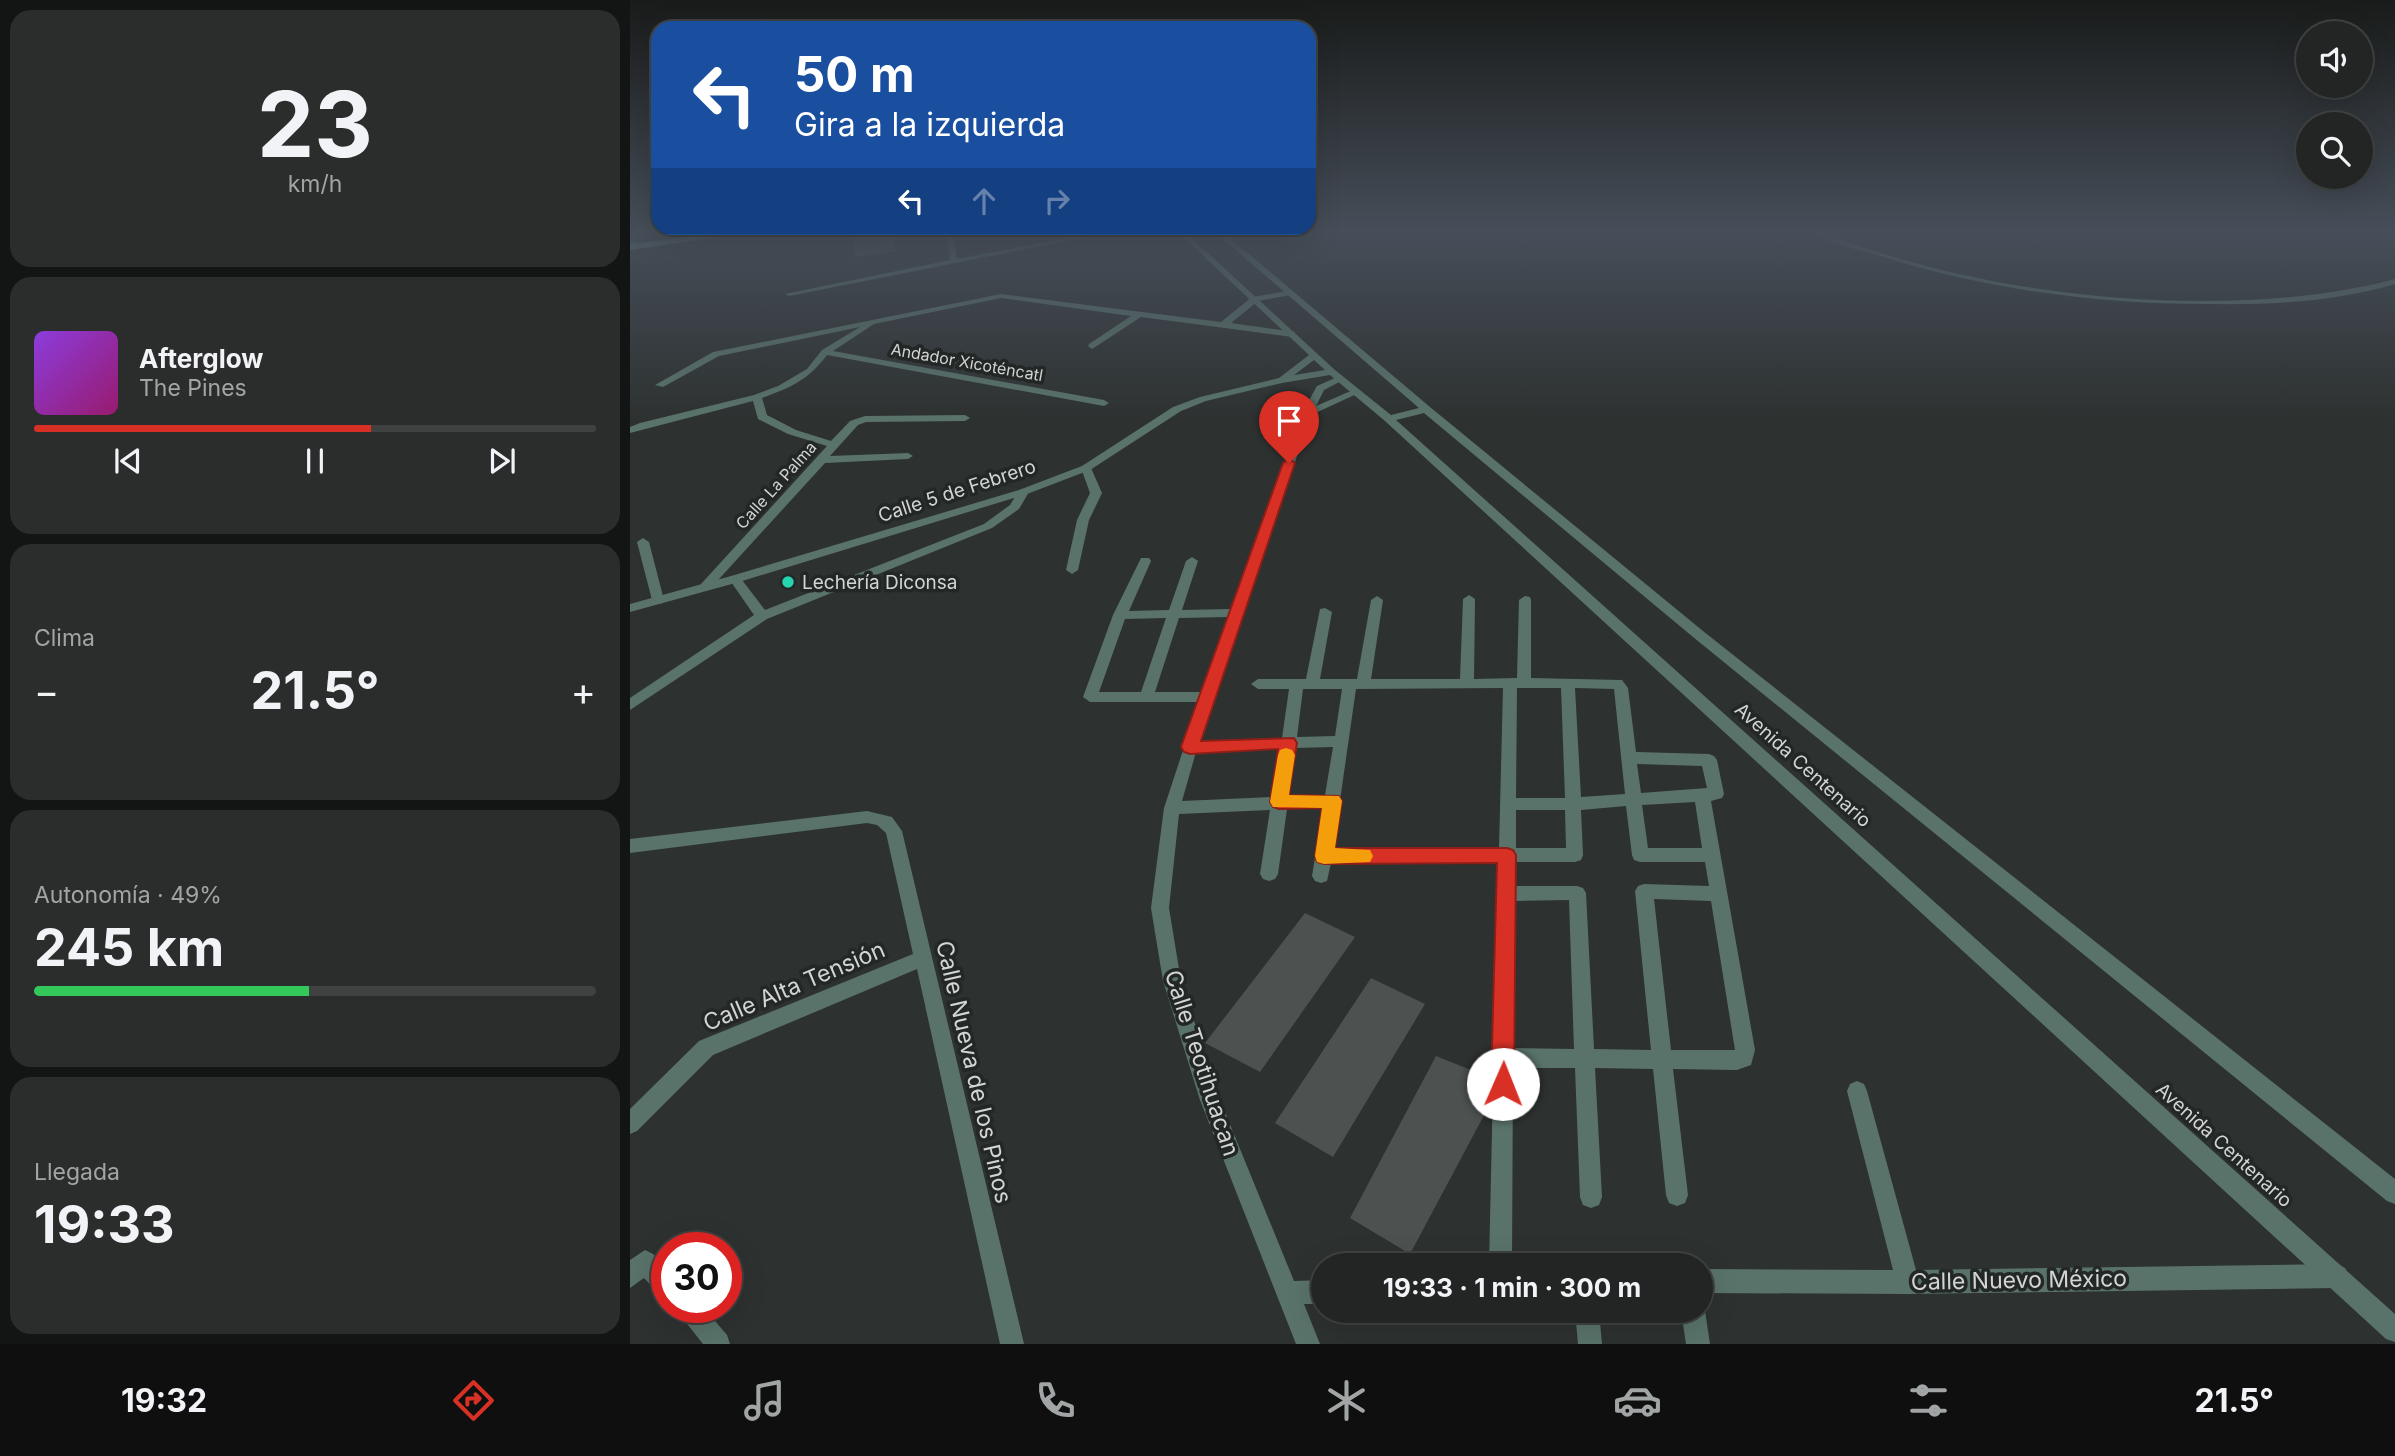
<!DOCTYPE html>
<html lang="es">
<head>
<meta charset="utf-8">
<style>
  :root { --surface:#222524; --page:#2a2d2c; --text:#f1f3f6; --muted:#a2a5a6; --line:#3f4241; --accent:#d93025 }
  body { margin:0; font-family:Inter,sans-serif; background:var(--page); color:var(--text); height:100vh; display:flex; flex-direction:column; font-size:26px; white-space:nowrap }
  * { box-sizing:border-box; margin:0 }
  p { font-size:23px; color:var(--muted) }
  .icon { flex:none; width:38px; height:38px; fill:none; stroke:currentColor; stroke-width:2; stroke-linecap:round; stroke-linejoin:round }
  .map { position:relative; flex:1; overflow:hidden }
  .drawer { display:flex; flex-direction:column; gap:10px; padding:10px; background:#131414; width:630px }
  .drawer>* { flex:none }
  .guide { position:absolute; left:21px; top:21px; width:665px; height:214px; border-radius:21px; box-shadow:0 7px 28px #0002,0 0 0 2px var(--line); background:#1a4fa0; color:#fff; overflow:hidden }
  .buttons { position:absolute; left:1666px; top:21px; display:grid; gap:14px }
  .buttons a { display:grid; place-items:center; width:77px; height:77px; border-radius:50%; background:var(--surface); box-shadow:0 7px 28px #0002,0 0 0 2px var(--line); font-size:35px }
  .speed { position:absolute; left:21px; top:1232px; display:flex; gap:14px; font-size:35px; font-weight:700; text-align:center }
  .speed>* { display:grid; place-content:center; width:91px; height:91px; border-radius:50%; background:var(--surface); box-shadow:0 7px 28px #0002,0 0 0 2px var(--line); line-height:1 }
  .speed .limit { border:10px solid #d22; background:#fff; color:#111 }
  .pin { position:absolute; display:grid; place-items:center; width:60px; height:60px; color:#fff; margin:-72px -30px; border-radius:50% 50% 50% 0; rotate:-45deg; box-shadow:0 0 7px #0007 }
  .pin .icon { rotate:45deg }
  .me { position:absolute; width:77px; margin:-38px; rotate:1deg; stroke-linejoin:round; filter:drop-shadow(0 0 5px #0008) }
  .turn { display:flex; align-items:center; gap:24px; height:147px; padding:0 28px; font-size:32px }
  .turn .icon { width:91px; height:91px; stroke-width:2.5 }
  .turn b { display:block; font-size:49px; line-height:60px }
  .lanes { display:flex; align-items:center; height:66px; padding:0 28px; background:#0003; justify-content:center; gap:35px; direction:ltr }
  .lanes .off { opacity:.35 }
  .big { font-size:52px; font-weight:700; line-height:1.1 }
  .drawer .card { flex:1; display:flex; flex-direction:column; justify-content:center; gap:10px; min-width:0; padding:0 24px; border-radius:21px; background:var(--page) }
  .drawer .dial { align-items:center; gap:0 }
  .dial b { font-size:91px; line-height:1 }
  .song { display:flex; align-items:center; gap:21px }
  .cover { width:84px; height:84px; border-radius:10px; background:linear-gradient(135deg,hsl(270 70% 55%),hsl(320 70% 35%)) }
  .played { height:7px; border-radius:4px; background:linear-gradient(90deg,var(--accent) 60%,var(--line) 60%) }
  .keys { display:flex; justify-content:space-around; direction:ltr }
  .heat { display:flex; justify-content:space-between; align-items:center; font-size:38px; direction:ltr }
  .charge { height:10px; border-radius:5px; background:linear-gradient(90deg,#34c759 49%,var(--line) 0) }
  .trip { position:absolute; left:681px; top:1253px; width:402px; height:70px; border-radius:35px; background:var(--surface); box-shadow:0 7px 28px #0002,0 0 0 2px var(--line); font-weight:700; line-height:70px; text-align:center }
  .tabs { display:flex; height:112px; justify-content:space-around; align-items:center; background:#0e0f0e; color:var(--muted) }
  .tabs .icon { width:49px; height:49px }
  .tabs .current { color:var(--accent) }
  .tabs b { font-size:32px; color:var(--text) }
  main { display:flex; flex:1; min-height:0 }
  .map>svg:first-child { display:block }
  .building { fill:#4d5250 }
  .lines { fill:none; stroke-linecap:round; stroke-linejoin:round }
  .minor { fill:#59736a; fill-rule:evenodd }
  .tertiary { fill:#59736a; fill-rule:evenodd }
  .primary { fill:#7eb5a4; fill-rule:evenodd }
  .route { fill:#d93025; stroke:#8d1f18; stroke-width:2 }
  .slow { fill:#f59e0b }
  .poi-dot { fill:#24d5af; stroke:#232726; stroke-width:2.5 }
  .labels { text-anchor:middle; dominant-baseline:central; stroke-width:7; stroke-linejoin:round; paint-order:stroke }
  .far-street-label { font-size:16px; fill:#d2d5d4; stroke:#232726 }
  .street-label { font-size:19px; fill:#d2d5d4; stroke:#232726 }
  .poi-label { font-size:19px; fill:#d2d5d4; stroke:#232726; text-anchor:start }
  .near-street-label { font-size:23px; fill:#d2d5d4; stroke:#232726 }
</style>
</head>
<body>
<main>
<section class="drawer">
<div class="card dial"><b>23</b><p>km/h</p></div>
<div class="card">
<div class="song"><i class="cover"></i><div><b>Afterglow</b><p>The Pines</p></div></div>
<div class="played"></div>
<div class="keys"><svg class="icon" aria-label="previous" viewBox="0 0 24 24"><path d="M18 5L8 12l10 7zM5 5v14"/></svg><svg class="icon" aria-label="pause" viewBox="0 0 24 24"><path d="M8 5v14M16 5v14"/></svg><svg class="icon" aria-label="next" viewBox="0 0 24 24"><path d="M6 5l10 7-10 7zM19 5v14"/></svg></div>
</div>
<div class="card"><p>Clima</p>
<div class="heat"><a>−</a><b class="big">21.5°</b><a>+</a></div>
</div>
<div class="card"><p>Autonomía · 49%</p><b class="big">245 km</b><div class="charge"></div></div>
<div class="card"><p>Llegada</p><b class="big">19:33</b></div>
</section>
<div class="map">
<svg width="1765" height="1344" viewBox="0 0 1765 1344">
  <rect width="100%" height="100%" fill="#2d3130"/>
  <path class="building" d="M245,233H263L266,251L225,257L222,236Z
    M675,913L725,937L630,1072L575,1043Z
    M741,978L795,1004L703,1157L645,1123Z
    M806,1056L861,1078L860,1104L780,1254L720,1218Z"/>
  <g class="lines">
    <path class="minor" d="M0,233H5L7,249L0,247Z
      M316,233H323L327,259L464,233H477L159,296L155,294L320,260Z
      M1187,233H1196C1353,298 1601,323 1765,279V284C1703,302 1640,305 1576,304C1468,304 1361,290 1257,258C1235,251 1206,246 1187,233Z
      M658,291L662,293L661,295L628,301L601,323L665,332V336L662,337L511,317L462,349L458,346L459,344L501,316L371,298L244,324L203,351L474,400L479,403L474,406L197,355C178,380 162,387 132,398L137,415L166,430L201,441L220,421L235,416L335,415L340,418L335,421L236,422L228,425L200,456L278,453L283,456L278,459L195,463L79,590H71L69,587L71,584L197,446L158,434L128,419L123,401L0,433V427L10,423L124,395L148,386L177,369L192,350L230,327L89,356L33,387L25,385L83,352L371,294L591,322L622,297Z
      M707,377L715,379L694,390L686,406L723,390L731,392L681,415L570,741L652,738L659,689H628L621,684L628,679H676L690,609L695,608L702,612L690,679H727L741,600L747,596L753,600L741,679H830L833,599L839,595L845,599L844,679L887,678L889,600L895,596L900,597L901,600V678L992,680L998,688L1006,752L1079,754L1084,756L1087,760L1094,794L1092,798L1081,801L1125,1050L1121,1065L1107,1070L1043,1069L1058,1195L1055,1203L1047,1206L1039,1203L1036,1195L1023,1069L965,1068L972,1197L969,1205L961,1208L953,1205L950,1197L945,1068H883L882,1265H859L868,862L701,863L697,881L691,883L685,881L682,876L693,808L657,809L648,874L645,879L639,881L633,879L630,874L640,810L549,814L539,908L551,981L590,1100L664,1281L693,1280V1304H674L690,1344H666L570,1100L533,981L521,908L534,808L569,702H460L453,697L483,615L511,558H519L521,561L499,611L539,610L556,561L562,557L568,561L552,610L602,609L672,413L687,386ZM599,617L572,692H525L549,618ZM536,618L511,692H469L495,619ZM873,688L869,848L703,849L726,689ZM887,688H931L935,798H886ZM945,688L984,689L995,794L951,797ZM673,689H712L705,736L667,737ZM703,747L695,795L658,797L665,748ZM650,749L642,797L552,801L566,752ZM1007,764L1072,766L1077,788L1011,793ZM1065,802L1072,848H1018L1012,805ZM996,806L1002,855L1004,860L1010,862H1075L1079,886L1014,884L1008,886L1005,891L1021,1050L964,1049L956,893L953,888L947,886H885V862H945L951,860L953,855L951,810ZM886,810H935L936,848H886ZM1024,899L1081,901L1105,1050H1041ZM939,900L944,1049L884,1048L885,901Z
      M456,465L461,468L472,493L459,520L448,570L442,574L436,570L447,520L460,493L451,468Z
      M393,489L399,492L389,509L362,528L137,619L0,710V698L124,615L99,579L101,576H109L135,610L354,524L380,505L389,490Z
      M13,538L19,542L34,600L33,603L28,604L22,600L7,542Z
      M237,811L262,817L272,831L394,1344H370L287,969L83,1055L7,1131L0,1134V1109L69,1041L283,954L256,833L247,825L237,823L0,853V839Z
      M1227,1081L1234,1084L1237,1091L1286,1270L1707,1264L1715,1268L1719,1276L1715,1284L1707,1288L1278,1294L1071,1293V1269L1263,1270L1217,1091L1220,1084Z
      M15,1250L23,1254L37,1269V1298L29,1294L14,1278L0,1288V1260Z
      M1071,1302L1075,1311L1080,1344H1056L1051,1311H1071Z
      M46,1307H73L97,1335L100,1344H73L50,1315Z
      M945,1311H969L972,1344H948Z"/>
    <path class="tertiary" d="M549,233H556L705,370L761,415L789,408L586,233H594L800,407L1073,631L1765,1179V1204L1757,1201L1063,637L794,413L766,420L1765,1314V1342L1756,1339L755,421L700,375L652,383L576,401L551,411L460,470L397,494L109,582L0,612V604L101,576L389,490L452,466L543,407L570,397L649,378L679,355ZM684,360L695,370L664,375Z"/>
    <path class="primary" d="M0,233H19L0,237Z
      M92,233H114L0,250V244Z"/>
  </g>
  <linearGradient id="sky" x2="0" y2="1"><stop stop-color="#191b1a"/><stop offset="0.55" stop-color="#464e59"/><stop offset="1" stop-color="#464e59" stop-opacity="0"/></linearGradient>
  <rect width="1765" height="421" fill="url(#sky)"/>
  <path class="route" d="M659,459L665,463L571,741L664,738L667,743L659,795L709,796L712,801L705,848H877L883,850L886,855L884,1084L881,1092L873,1095L865,1092L861,1084L867,863L694,864L687,862L685,856L692,808L649,809L643,807L640,802L648,749L560,754L554,752L551,747L653,463Z"/>
  <path class="slow" d="M656,748L662,750L665,755L659,795L709,796L712,801L705,848L740,850L743,856L740,862L694,864L687,862L685,856L692,808L643,807L640,802L648,755L650,750Z"/>
  <circle class="poi-dot" cx="158" cy="582" r="7"/>
  <g class="labels">
    <g class="far-street-label">
      <text transform="translate(337 362) rotate(10)">Andador Xicoténcatl</text>
      <text transform="translate(146 485) rotate(-48)">Calle La Palma</text>
    </g>
    <g class="street-label">
      <text transform="translate(327 491) rotate(-18)">Calle 5 de Febrero</text>
      <text transform="translate(1173 765) rotate(42)">Avenida Centenario</text>
      <text transform="translate(1594 1145) rotate(42)">Avenida Centenario</text>
    </g>
    <g class="poi-label">
      <text x="172" y="582">Lechería Diconsa</text>
    </g>
    <g class="near-street-label">
      <text transform="translate(164 986) rotate(-23)">Calle Alta Tensión</text>
      <text transform="translate(572 1063) rotate(72)">Calle Teotihuacan</text>
      <text transform="translate(344 1072) rotate(77)">Calle Nueva de los Pinos</text>
      <text transform="translate(1389 1280) rotate(-1)">Calle Nuevo México</text>
    </g>
  </g>
</svg>
<div class="buttons">
<a><svg class="icon" aria-label="sound" viewBox="0 0 24 24"><path d="M4 9h4l5-4v14l-5-4H4zM17 9q2 3 0 6"/></svg></a>
<a><svg class="icon" aria-label="search" viewBox="0 0 24 24"><circle cx="10" cy="10" r="6"/><path d="M15 15l6 6"/></svg></a>
</div>
<div class="speed"><div class="limit">30</div></div>
<div class="pin" style="left:659px;top:463px;background:#d93025"><svg class="icon" aria-label="arrive" viewBox="0 0 24 24"><path d="M6 21V4h12l-3 4 3 4H6"/></svg></div>
<svg class="me" style="left:873px;top:1084px" viewBox="-20 -20 40 40"><circle r="19" fill="#fff"/><path d="M0-13L10 11 0 6-10 11z" fill="#d93025"/></svg>
<div class="trip">19:33 · 1 min · 300 m</div>
<div class="guide">
<div class="turn"><svg class="icon" aria-label="left" viewBox="0 0 24 24"><path d="M17 20v-9H6M10 6l-5 5 5 5"/></svg><div><b>50 m</b>Gira a la izquierda</div></div>
<div class="lanes"><svg class="icon" aria-label="left" viewBox="0 0 24 24"><path d="M17 20v-9H6M10 6l-5 5 5 5"/></svg><svg class="icon off" aria-label="ahead" viewBox="0 0 24 24"><path d="M12 20V5M6 11l6-6 6 6"/></svg><svg class="icon off" aria-label="right" viewBox="0 0 24 24"><path d="M7 20v-9h11M14 6l5 5-5 5"/></svg></div>
</div>
</div>
</main>
<nav class="tabs">
<b>19:32</b>
<svg class="icon current" aria-label="directions" viewBox="0 0 24 24"><path d="M12 3l9 9-9 9-9-9zM9 14v-3h6M13 9l2 2-2 2"/></svg>
<svg class="icon" aria-label="music" viewBox="0 0 24 24"><path d="M9 18V5l10-2v13"/><circle cx="6" cy="18" r="3"/><circle cx="16" cy="16" r="3"/></svg>
<svg class="icon" aria-label="phone" viewBox="0 0 24 24"><path d="M5 4h4l2 5-3 2q2 4 5 5l2-3 5 2v4C11 20 4 13 5 4z"/></svg>
<svg class="icon" aria-label="climate" viewBox="0 0 24 24"><path d="M12 3v18M4 7l16 10M4 17L20 7"/></svg>
<svg class="icon" aria-label="car" viewBox="0 0 24 24"><path d="M5 17H2v-5l4-1 3-4h7l3 4 3 1v5h-3M9 17h6M6 11h13"/><circle cx="7" cy="17" r="2"/><circle cx="17" cy="17" r="2"/></svg>
<svg class="icon" aria-label="filters" viewBox="0 0 24 24"><path d="M4 7h16M4 17h16"/><circle cx="9" cy="7" r="2"/><circle cx="15" cy="17" r="2"/></svg>
<b>21.5°</b>
</nav>
</body>
</html>
